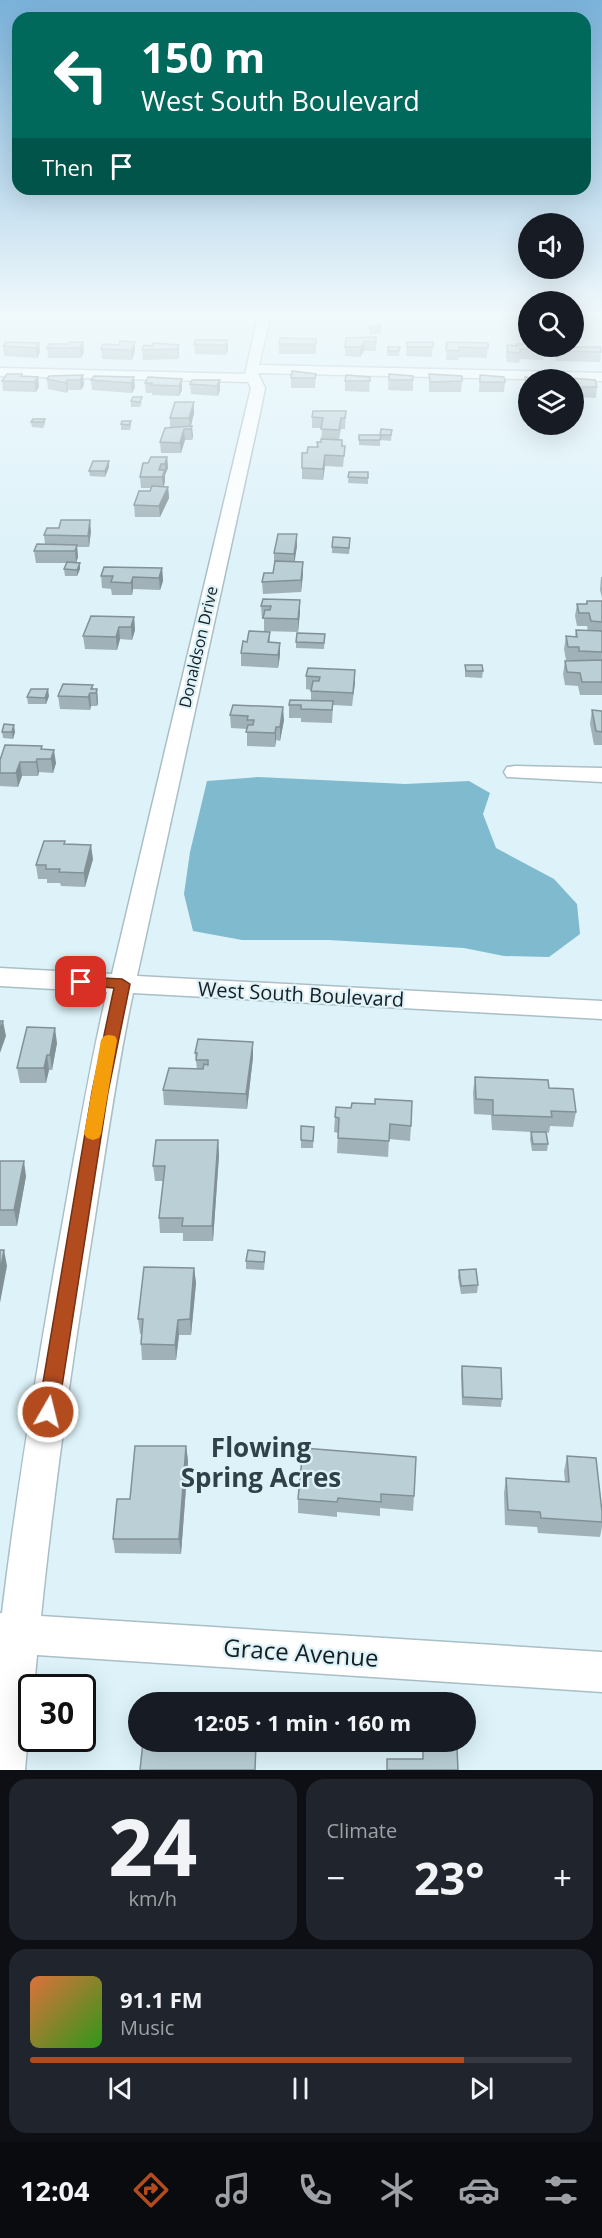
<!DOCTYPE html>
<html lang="en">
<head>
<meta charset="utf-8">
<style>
  :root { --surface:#171b24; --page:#20242c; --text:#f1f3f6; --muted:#9ea1a6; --line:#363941; --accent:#b24c1f }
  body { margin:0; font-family:"Open Sans",sans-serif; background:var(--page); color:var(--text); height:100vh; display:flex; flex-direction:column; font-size:22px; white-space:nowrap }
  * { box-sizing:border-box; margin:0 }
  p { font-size:20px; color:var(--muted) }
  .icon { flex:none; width:33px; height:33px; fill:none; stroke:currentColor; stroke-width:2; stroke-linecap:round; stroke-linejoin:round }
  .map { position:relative; height:1770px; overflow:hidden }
  .details { display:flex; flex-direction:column; gap:9px; padding:9px; background:#0d0f14; flex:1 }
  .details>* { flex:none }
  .banner { position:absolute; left:12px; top:12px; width:579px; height:183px; border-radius:18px; box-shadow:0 6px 24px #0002; background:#00695c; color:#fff; overflow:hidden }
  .fabs { position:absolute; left:518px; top:213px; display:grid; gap:12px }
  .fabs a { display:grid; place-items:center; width:66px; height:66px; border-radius:50%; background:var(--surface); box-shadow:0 6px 24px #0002; font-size:30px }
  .speed { position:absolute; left:18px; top:1674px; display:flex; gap:12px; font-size:30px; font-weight:700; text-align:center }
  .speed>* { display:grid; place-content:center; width:78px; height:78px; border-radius:50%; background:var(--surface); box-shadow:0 6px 24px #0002; line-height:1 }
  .speed .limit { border:3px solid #111; border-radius:9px; background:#fff; color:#111 }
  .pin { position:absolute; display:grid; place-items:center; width:51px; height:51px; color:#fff; margin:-26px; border-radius:12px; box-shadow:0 3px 9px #0006 }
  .me { position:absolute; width:66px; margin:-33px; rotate:8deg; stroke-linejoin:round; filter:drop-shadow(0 0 4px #0008) }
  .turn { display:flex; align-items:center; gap:21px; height:126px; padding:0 30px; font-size:27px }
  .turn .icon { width:78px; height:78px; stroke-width:2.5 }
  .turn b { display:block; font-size:42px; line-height:51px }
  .then { display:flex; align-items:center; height:57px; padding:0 30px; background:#0003; gap:12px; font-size:22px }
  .big { font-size:45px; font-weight:700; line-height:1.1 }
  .details .widget { flex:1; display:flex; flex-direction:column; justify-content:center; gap:9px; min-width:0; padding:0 21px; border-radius:18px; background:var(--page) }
  .details .dial { align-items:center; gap:0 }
  .dial b { font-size:78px; line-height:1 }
  .song { display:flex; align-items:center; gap:18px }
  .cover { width:72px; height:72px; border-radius:9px; background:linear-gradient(135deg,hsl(20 70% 55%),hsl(110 70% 35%)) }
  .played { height:6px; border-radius:3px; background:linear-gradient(90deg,var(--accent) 80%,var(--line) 80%) }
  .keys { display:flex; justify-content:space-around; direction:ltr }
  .heat { display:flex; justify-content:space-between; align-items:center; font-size:33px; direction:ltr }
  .details .tiles { flex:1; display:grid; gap:9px; grid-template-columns:1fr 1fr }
  .widget:last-child { grid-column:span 2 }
  .trip { position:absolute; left:128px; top:1692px; width:348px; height:60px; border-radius:30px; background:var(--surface); box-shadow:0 6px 24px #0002; font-weight:700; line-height:60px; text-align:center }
  .tab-bar { display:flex; height:96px; justify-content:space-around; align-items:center; background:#090b0e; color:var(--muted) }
  .tab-bar .icon { width:42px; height:42px }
  .tab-bar .current { color:var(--accent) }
  .tab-bar b { font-size:27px; color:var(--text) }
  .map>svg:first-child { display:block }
  .forest { fill:#7fbace }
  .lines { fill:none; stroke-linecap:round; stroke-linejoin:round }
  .minor-casing { stroke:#aabec5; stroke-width:3 }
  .minor { fill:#fff; fill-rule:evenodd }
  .wall { fill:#a0b2b8 }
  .shaded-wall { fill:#829196 }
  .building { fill:#bacfd6; stroke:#829196; stroke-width:1.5 }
  .route { fill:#b24c1f; stroke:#743114; stroke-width:1.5 }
  .slow { fill:#f59e0b }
  .labels { text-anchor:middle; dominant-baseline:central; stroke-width:4.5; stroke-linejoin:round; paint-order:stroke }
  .far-street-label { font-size:16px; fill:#171e21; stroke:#ddf2f9 }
  .street-label { font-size:20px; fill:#171e21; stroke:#ddf2f9 }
  .near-street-label { font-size:24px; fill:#171e21; stroke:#ddf2f9 }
  .near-neighbourhood-label { font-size:26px; font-weight:bold; fill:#304147; stroke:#ddf2f9 }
</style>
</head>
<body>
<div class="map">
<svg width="602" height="1770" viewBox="0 0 602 1770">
  <rect width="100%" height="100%" fill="#ddf2f9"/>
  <path class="forest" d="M258,777L405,784L469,781L490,793L483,814L496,848L554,879L577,904L580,934L549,957L504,956L464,948L329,940H242L193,931L184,894L190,852L207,781Z"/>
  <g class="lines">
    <g class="minor-casing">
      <path id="minor" d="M259,313H271L259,365L602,373V381L258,373L265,388L260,413L137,976L602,1001V1019L133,993C116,1073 105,1155 92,1236C72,1362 54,1489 41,1616L602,1652V1692L37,1655L34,1688H32L25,1770H0V1613H2C17,1487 38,1362 60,1237C75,1155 88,1073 107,992L0,986V968L112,974L251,388L248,382L0,376V368L245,374Z
        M515,766L602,768V782L507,777L504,772L507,767Z"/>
    </g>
    <use href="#minor" class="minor"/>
  </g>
  <path class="wall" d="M418,313H431L429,317H418Z
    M453,313H479V315Z
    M496,313H528V318L496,317Z
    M370,326H381L380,334H370Z
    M376,337V351H364L360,357L345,356V347Z
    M316,339V354H279V344Z
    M227,340L228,350L226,355L195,354L194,344Z
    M83,342L84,352L81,358H48L47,348Z
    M135,342V351L132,360L102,359L101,349Z
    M407,342H433L432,357L406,356Z
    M447,342L488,343L487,358L459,357L458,360H446Z
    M39,343L40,352L37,358L4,356L3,346Z
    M179,345V355L178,359L143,360L142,350Z
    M507,345L516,346L544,350L543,360L520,359L519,363L507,362L506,355Z
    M388,347H400L399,356H387Z
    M556,347L601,352L600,362L556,361L555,356Z
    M316,374L315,388H291V378Z
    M389,374L413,376V391L388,390Z
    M429,374L462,381L461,392H429Z
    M83,375L84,385L81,390H68L67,393L48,389L47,379Z
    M480,375L505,382L504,392H479Z
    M22,376L38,377L39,387L36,392L3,391L2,381Z
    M134,377L135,387L132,393L92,390L91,380Z
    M370,377L369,392L345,391V381Z
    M525,377L528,380V393H525L524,387Z
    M570,378L597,387L596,398L573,397V380H570Z
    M182,379V390L179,396L152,395V393H146L145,383Z
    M220,380V390L218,396L191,394L190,384Z
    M131,401L142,402L140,407H131Z
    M194,402V413L191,426L193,436L192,440H185L181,453H161L160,442L170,427V418Z
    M346,411L345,429H341L339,440L344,457L343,467L325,466L323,480L302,479V453H307L317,447V442H321L322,428H312V417Z
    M45,419V424L43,428L32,427L31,422Z
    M131,421V426L130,430H121V424Z
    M392,430L391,441L380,440V446L359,445V440L380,435Z
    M167,457L168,468L165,475V481L164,487H168L169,498L160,517H135L134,505L150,491L151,488H141L140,477L148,463Z
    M109,461V467L105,477L90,476L89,471Z
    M349,472H368V484L348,483Z
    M91,531L89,547H77L78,557L76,563L80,569L77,576H65L64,569L67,563H36L34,551L45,544L44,535Z
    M297,534V546L294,562L303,574L301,592L263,594L262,582L273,573L274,565V553Z
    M350,544L349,554L332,553V547Z
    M162,568L163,581L160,590L133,589L132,595H112L111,589L102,588L101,576Z
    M601,577H602V598L600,590Z
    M263,599L300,612L298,632L264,631V619H262L261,606Z
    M587,601H602V695H580L578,686L565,685L563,674L565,661H577V660H566L564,649L566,636L575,637L576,630L588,631L587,626H577L575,616L577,604H586Z
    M134,617L135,630L132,640L120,639L117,650L85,649L83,636Z
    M270,632V642L280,643V655L278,668L241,666V653L247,642Z
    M325,634L324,649L296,648V642Z
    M465,665L483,671L482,678L465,677Z
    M355,670L352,706L333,705L332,723L301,722V718H289V705L311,700V690L306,689V676Z
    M93,685V689H97L98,703L97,706H91L90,710L60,709L58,696Z
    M49,696L46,704H28L27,697Z
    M233,705L284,720L280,741L276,740L275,747L247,746V729L231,728L230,715Z
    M592,710L602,711V745H594L590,724Z
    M2,732H15L13,739L3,738Z
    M42,746V749L56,763L53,773L39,772L38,776H22L18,787L0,786V760Z
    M65,841V844L93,859L85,887L61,886L60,883H47V879H38L36,865Z
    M57,1043L52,1070H49L46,1083H20L17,1068Z
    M195,1053L253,1057L247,1109L164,1105L163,1090L197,1069Z
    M475,1077L549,1088L576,1112L573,1127L550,1126L549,1133L546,1132L548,1144L547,1151H532L530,1139L531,1132L492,1130L491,1115L474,1114L473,1092Z
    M335,1117L411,1126L410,1141L389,1139L388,1157L337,1153L338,1133L334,1132Z
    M301,1126L314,1127L313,1148H301Z
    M218,1140L219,1155L213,1241H183V1233H160L159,1218L163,1181H155L153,1166Z
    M0,1161L26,1176L17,1226H0Z
    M265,1259L264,1270L246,1269V1261Z
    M194,1268L196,1283L191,1335H179L176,1360H142L141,1344L142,1334H140L138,1319Z
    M459,1270L478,1285L477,1293L461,1294L458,1277Z
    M462,1366L502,1399L501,1407L462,1405L461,1374Z
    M186,1446L188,1461L181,1554L115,1553L113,1539L130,1499Z
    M303,1448L414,1496L413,1511L380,1508V1516L337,1512V1517L298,1513V1499Z
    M567,1456L602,1512V1527L600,1537L538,1533L537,1527L505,1525L504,1493L506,1478L565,1481L564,1471Z"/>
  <path class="shaded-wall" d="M573,313H585V320L573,321Z
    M227,340L228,350L226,355V345Z
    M365,341L364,351L360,357L361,347Z
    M83,342L84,352L81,358L80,348Z
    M135,342V351L132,360L131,350Z
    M39,343L40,352L37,358L36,348Z
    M179,345V355L178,359L177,349Z
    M83,375L84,385L81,390L80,380Z
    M38,377L39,387L36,392L34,382Z
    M134,377L135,387L132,393L131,383Z
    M182,379V390L179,396V386Z
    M67,380L68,390L67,393L66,383Z
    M220,380V390L218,396L217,386Z
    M194,402V413L190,429L189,418Z
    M192,426L193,436L192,440L191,429Z
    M184,429L185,440L181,453L180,443Z
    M325,455V466L323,480V469Z
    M167,457L168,468L165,475V464Z
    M109,461V467L105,477V471Z
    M165,470V481L163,488L162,477Z
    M168,487L169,498L160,517L159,506Z
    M90,520L91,531L89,547L88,536Z
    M297,534V546L294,566V554Z
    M77,545L78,557L76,563L75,551Z
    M303,562V574L301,592V580Z
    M80,563V569L77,576V570Z
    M162,568L163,581L160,590L159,578Z
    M133,577V589L132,595L131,583Z
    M300,600V612L298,632V619Z
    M134,617L135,630L132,640L131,627Z
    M119,627L120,639L117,650L116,637Z
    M280,643V655L278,668V655Z
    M355,670V683L352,706L353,693Z
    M48,689L49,696L46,704L45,698Z
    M97,689L98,703L97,706L96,693Z
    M90,693L91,706L90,710L88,697Z
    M283,707L284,720L280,741V727Z
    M14,725L15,732L13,739L12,732Z
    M276,727V740L275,747V733Z
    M54,750L56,763L53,773L51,759Z
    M37,759L39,772L38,776L36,762Z
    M20,762L22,776L18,787L16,773Z
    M91,845L93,859L85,887L84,873Z
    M3,1021L6,1036L0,1053V1031Z
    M55,1028L57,1043L52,1070L50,1055Z
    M253,1042V1057L247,1109L246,1094Z
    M47,1055L49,1070L46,1083L44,1068Z
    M218,1140L219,1155L213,1241L212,1226Z
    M24,1161L26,1176L17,1226L14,1210Z
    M4,1250L7,1266L0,1303V1272Z
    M194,1268L196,1283L191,1335L190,1319Z
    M178,1320L179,1335L176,1360L175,1345Z
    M186,1446L188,1461L181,1554L179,1539Z"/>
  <path class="building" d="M370,326H381L380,329H370Z
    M376,337V342L365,341L361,347H345L346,338Z
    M280,338L316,339V344H279Z
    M196,340H227L226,345L194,344Z
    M120,341L135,342L131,350L101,349L103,344L119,345Z
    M6,342L39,343L36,348L3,346Z
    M69,342H83L80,348H47L50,344H68Z
    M407,342H433V347H407Z
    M447,342L488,343V348L459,347V351L446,350Z
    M153,343L179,345L177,349L142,350L144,345L152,346Z
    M516,344H528V346H543L544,350L520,349V353L508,352L507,345L517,346Z
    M388,347H400L399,351H388Z
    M556,347H600L601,352L557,351Z
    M292,371L316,374L315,378H291Z
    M7,374H22L21,376L38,377L34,382L2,381Z
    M389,374L413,376V380H389Z
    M429,374L462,376V381L430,382Z
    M83,375L80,380H67L66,383L47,379L49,376Z
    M346,375L370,377V381H345Z
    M480,375L504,377L505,382H480Z
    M94,376L134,377L131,383L91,380Z
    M148,377L182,379L179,386L151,385L152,383H145Z
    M525,377L550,379V380H528V383H526Z
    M570,378L595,380L597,387H573V380H571Z
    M192,380H220L217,386L190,384Z
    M133,397H142L140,402L131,401Z
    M175,402H194L189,418H170Z
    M313,411H346L345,418H341L339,430L321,429L323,418L312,417Z
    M33,419H45L43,422H31Z
    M122,421H131L129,425L121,424Z
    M192,426L191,429H184L180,443L160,442L165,428Z
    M381,429L392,430L391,435H380Z
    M359,435H381L380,440H359Z
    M321,439L342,440V446H345L344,456L325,455L323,469L302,468V453H307L308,447H318L317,442H321Z
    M151,457H167L165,464H161L159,470H165L162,477H140L143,463H148Z
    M93,461H109L105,471H89Z
    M349,472H368V478L348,477Z
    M152,486L168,487L159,506L134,505L139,491H150Z
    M61,520H90L88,536L44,535L47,528H59Z
    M278,534H297L294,554L274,553Z
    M333,537L350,538L349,548L332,547Z
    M37,544L77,545L75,551H34Z
    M275,561L303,562L301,580L262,582L264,573H273Z
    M67,562L80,563L77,570L64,569Z
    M104,567L162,568L159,578L133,577L131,583L111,582L113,576H101Z
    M263,599L300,600L298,619L263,618L265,610H270L271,606H261Z
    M587,601H602V622L591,621L589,613H579L577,604H587Z
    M91,616L134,617L131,627H119L116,637L83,636Z
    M576,630L602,631V652L579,651V647H568L566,636L577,637Z
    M249,631L270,632L268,642L280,643L278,655L241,653L243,641L247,642Z
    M297,633L325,634L324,643L296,642Z
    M602,660V682H582L580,673L567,672L565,661Z
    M465,665H482L483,671H466Z
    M308,668L355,670L353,693L311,691L313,681H319L320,677L306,676Z
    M63,684L93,685L91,689H97L96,693H90L88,697L58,696Z
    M31,689H48L45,698L27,697Z
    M290,700L333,701L332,710L301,709V705H289Z
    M233,705L283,707L280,727H276L275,733L246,732L248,725H253L254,720H247L248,716L230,715Z
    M592,710L602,711V732L596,731Z
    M4,724L14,725L12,732H2Z
    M5,745L42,746L41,749L54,750L51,759H37L36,762H20L16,773H0V760Z
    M44,841H65L64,844L91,845L84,873L59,872L60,869H46V865H36Z
    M0,1021H3L0,1031Z
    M27,1027L55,1028L50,1055H47L44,1068H17Z
    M198,1039L253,1042L246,1094L163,1090L169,1068L203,1069L204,1064L208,1065V1060H196L197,1053H195Z
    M475,1077L548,1080L549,1088L573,1089L576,1112L551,1111L552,1117L493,1115V1100L476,1099Z
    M375,1099L412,1101L411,1126L390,1124L389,1141L338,1138L339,1118L335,1117L336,1107L351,1108L352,1103L375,1104Z
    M301,1126L314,1127L313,1141L301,1140Z
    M531,1132H546L548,1144H533Z
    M156,1140H218L212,1226H182L183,1218H159L165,1166H153Z
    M0,1161H24L14,1210H0Z
    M0,1250H4L0,1272Z
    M248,1250L265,1252L264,1262L246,1261Z
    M144,1267L194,1268L190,1319L178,1320L175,1345L141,1344L143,1319H138Z
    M476,1269L478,1285L461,1286L459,1270Z
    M462,1366L501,1368L502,1399L463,1397Z
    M135,1446H186L179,1539H113L117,1499H130Z
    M303,1448L416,1457L414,1496L381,1494V1502L338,1498L337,1502L298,1499Z
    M567,1456L596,1458L602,1512V1522L541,1518L540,1512L508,1510L506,1478L569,1482Z
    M143,1742L256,1743L255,1770H140Z
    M423,1747L457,1748L458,1770H387V1759H423Z"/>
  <linearGradient id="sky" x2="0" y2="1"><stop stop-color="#7ab2da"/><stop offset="0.56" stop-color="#f0f9fc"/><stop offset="1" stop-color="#f0f9fc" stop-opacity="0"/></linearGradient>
  <rect width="602" height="561" fill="url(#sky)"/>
  <path class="route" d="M81,977L122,979L130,984L108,1092L58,1412L55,1418L48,1420L41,1418L38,1412L92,1092L114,988L76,985L74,982Z"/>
  <path class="slow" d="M109,1035L115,1036L117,1040L101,1134L99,1138L93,1140L87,1138L84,1134L101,1040L104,1036Z"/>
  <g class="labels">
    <g class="far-street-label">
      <text transform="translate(198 647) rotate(-77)">Donaldson Drive</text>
    </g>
    <g class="street-label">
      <text transform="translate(301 994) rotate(3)">West South Boulevard</text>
    </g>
    <g class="near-street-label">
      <text transform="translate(301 1652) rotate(4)">Grace Avenue</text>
    </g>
    <g class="near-neighbourhood-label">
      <text x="261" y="1447">Flowing<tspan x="261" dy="30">Spring Acres</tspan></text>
    </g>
  </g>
</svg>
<div class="fabs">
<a><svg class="icon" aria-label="sound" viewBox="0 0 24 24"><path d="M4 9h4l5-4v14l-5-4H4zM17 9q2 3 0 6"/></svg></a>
<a><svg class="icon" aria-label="search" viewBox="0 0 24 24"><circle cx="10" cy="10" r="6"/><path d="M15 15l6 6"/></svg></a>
<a><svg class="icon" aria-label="layers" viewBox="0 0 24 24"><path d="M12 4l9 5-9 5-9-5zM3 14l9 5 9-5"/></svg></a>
</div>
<div class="speed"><div class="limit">30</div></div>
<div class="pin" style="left:81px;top:982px;background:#d93025"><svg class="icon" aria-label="arrive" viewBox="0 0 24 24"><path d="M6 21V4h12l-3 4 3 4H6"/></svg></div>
<svg class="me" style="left:48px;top:1412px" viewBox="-20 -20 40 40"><circle r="17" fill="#b24c1f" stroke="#fff" stroke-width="3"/><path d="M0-11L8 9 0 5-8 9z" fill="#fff"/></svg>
<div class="trip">12:05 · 1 min · 160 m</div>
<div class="banner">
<div class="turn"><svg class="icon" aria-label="left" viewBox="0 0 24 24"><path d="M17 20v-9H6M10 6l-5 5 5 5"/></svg><div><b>150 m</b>West South Boulevard</div></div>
<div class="then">Then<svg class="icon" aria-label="arrive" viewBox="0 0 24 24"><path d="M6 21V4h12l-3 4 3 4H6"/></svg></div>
</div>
</div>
<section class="details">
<div class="tiles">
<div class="widget dial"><b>24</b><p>km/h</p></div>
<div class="widget"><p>Climate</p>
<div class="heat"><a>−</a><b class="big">23°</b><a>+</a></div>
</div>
<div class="widget">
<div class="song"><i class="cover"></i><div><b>91.1 FM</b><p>Music</p></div></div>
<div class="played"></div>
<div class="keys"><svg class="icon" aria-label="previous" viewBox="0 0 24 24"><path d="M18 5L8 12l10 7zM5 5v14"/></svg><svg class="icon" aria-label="pause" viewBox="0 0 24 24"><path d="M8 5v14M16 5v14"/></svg><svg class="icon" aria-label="next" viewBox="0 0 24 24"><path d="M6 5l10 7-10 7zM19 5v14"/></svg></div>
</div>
</div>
</section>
<nav class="tab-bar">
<b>12:04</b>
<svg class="icon current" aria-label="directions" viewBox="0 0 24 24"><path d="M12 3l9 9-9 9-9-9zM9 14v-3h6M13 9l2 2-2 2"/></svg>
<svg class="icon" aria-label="music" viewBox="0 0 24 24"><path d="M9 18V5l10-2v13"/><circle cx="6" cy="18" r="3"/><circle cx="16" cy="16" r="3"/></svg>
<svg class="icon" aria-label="phone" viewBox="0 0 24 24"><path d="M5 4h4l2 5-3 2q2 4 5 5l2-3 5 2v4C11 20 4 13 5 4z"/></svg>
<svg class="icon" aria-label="climate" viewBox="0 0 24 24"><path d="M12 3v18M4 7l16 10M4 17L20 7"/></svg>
<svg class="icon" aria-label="car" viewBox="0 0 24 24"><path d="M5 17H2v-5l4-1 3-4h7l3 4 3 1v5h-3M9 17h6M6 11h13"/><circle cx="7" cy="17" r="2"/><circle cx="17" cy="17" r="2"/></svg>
<svg class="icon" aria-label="filters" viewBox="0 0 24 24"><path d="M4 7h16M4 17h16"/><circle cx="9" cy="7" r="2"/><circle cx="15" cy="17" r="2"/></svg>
</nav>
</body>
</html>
